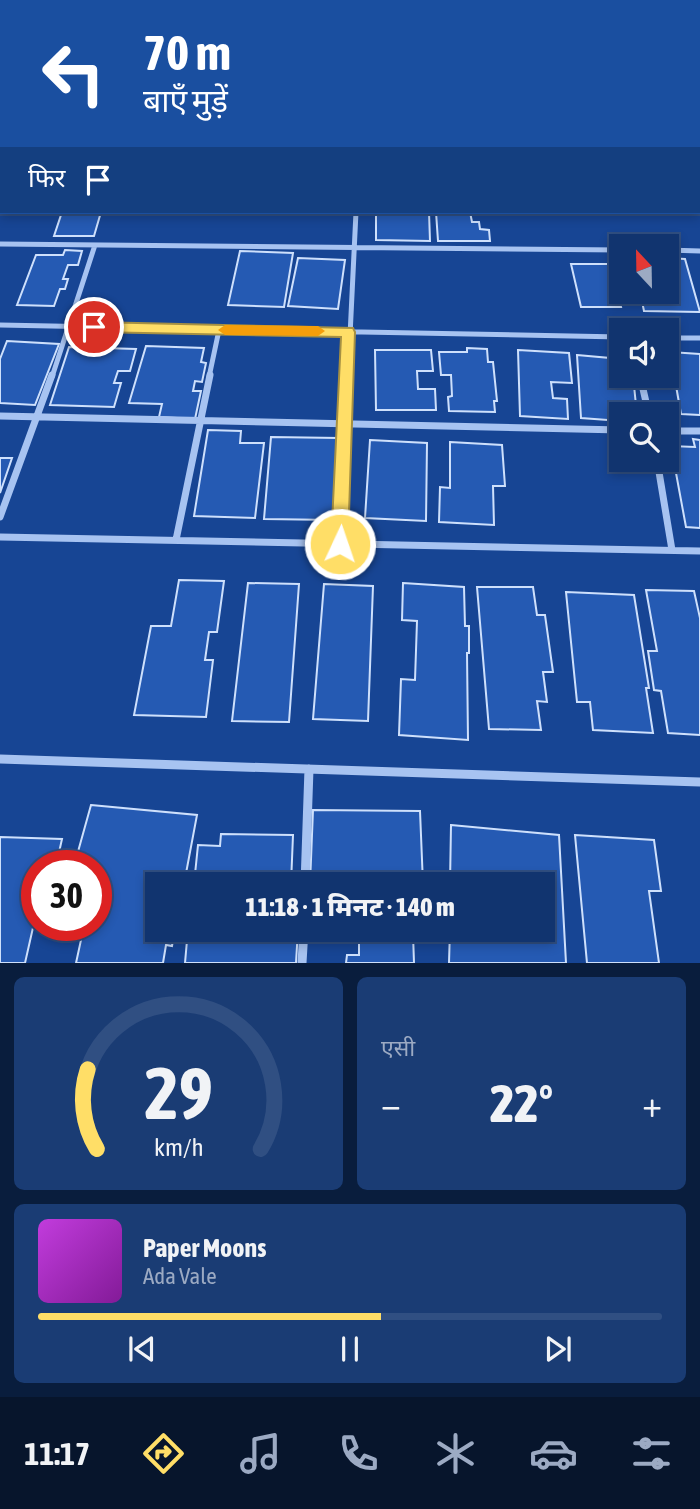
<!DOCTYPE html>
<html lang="hi">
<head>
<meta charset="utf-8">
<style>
  :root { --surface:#11346f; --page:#1a3c74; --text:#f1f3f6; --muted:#9caac3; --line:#304f82; --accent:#ffde67 }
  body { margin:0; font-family:"Asap Condensed","Noto Sans Devanagari",sans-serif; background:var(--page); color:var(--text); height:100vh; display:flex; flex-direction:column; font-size:26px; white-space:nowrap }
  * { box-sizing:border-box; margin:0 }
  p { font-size:23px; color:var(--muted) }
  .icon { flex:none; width:38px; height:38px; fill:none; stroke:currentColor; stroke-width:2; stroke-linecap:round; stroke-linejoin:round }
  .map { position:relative; height:963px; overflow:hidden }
  .sheet { display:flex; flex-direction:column; gap:14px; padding:14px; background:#091d3d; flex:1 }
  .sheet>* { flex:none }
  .banner { position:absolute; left:0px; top:0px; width:700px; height:214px; box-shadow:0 4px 10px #0003,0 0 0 2px var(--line); background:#1a4fa0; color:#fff; overflow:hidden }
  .needle { width:46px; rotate:338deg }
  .tools { position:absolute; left:609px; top:234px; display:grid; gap:14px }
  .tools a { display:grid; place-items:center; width:70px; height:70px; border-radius:0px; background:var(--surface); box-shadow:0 4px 10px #0003,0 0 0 2px var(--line); font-size:35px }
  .speed { position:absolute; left:21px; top:850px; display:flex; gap:14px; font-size:35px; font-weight:700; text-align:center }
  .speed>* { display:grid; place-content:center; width:91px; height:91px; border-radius:50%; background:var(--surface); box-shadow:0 4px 10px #0003,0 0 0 2px var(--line); line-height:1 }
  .speed .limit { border:10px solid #d22; background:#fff; color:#111 }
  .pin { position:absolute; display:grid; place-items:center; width:60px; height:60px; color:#fff; margin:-30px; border:4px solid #fff; border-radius:50%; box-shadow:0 2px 7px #0007 }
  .me { position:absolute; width:77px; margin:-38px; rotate:3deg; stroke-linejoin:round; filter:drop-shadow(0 0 5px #0008) }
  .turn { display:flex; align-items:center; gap:24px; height:147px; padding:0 28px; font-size:32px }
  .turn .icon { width:91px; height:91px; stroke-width:2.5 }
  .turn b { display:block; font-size:49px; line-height:60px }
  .then { display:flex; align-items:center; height:66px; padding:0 28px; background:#0003; gap:14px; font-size:26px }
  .big { font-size:52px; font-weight:800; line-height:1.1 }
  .sheet .widget { flex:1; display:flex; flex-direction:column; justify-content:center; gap:10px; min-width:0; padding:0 24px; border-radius:10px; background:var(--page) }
  .sheet .dial { align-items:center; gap:0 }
  .dial svg { height:182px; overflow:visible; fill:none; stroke:var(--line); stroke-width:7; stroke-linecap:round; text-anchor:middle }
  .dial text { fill:var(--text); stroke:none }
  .song { display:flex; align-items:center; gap:21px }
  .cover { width:84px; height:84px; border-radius:10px; background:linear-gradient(135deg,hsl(290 70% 55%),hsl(290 70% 35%)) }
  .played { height:7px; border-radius:4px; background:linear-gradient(90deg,var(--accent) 55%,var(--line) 55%) }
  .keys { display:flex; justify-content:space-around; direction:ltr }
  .heat { display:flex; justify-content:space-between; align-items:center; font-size:38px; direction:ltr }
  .sheet .tiles { flex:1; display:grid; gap:14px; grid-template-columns:1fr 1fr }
  .widget:last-child { grid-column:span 2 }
  .trip { position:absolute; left:145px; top:872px; width:410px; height:70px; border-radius:0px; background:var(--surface); box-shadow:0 4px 10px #0003,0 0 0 2px var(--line); font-weight:800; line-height:70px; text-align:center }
  .dock { display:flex; height:112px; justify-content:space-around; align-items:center; background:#07152c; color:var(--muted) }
  .dock .icon { width:49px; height:49px }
  .dock .current { color:var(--accent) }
  .dock b { font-size:32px; color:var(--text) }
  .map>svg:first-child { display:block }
  .building { fill:#255ab3; stroke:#cee0fc; stroke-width:2 }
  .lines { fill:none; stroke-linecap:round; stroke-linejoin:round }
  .street-far2 { stroke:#a7c3f1; stroke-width:5 }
  .street-far1 { stroke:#a7c3f1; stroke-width:7 }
  .street { stroke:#a7c3f1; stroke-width:9 }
  .secondary { fill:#d5e3fb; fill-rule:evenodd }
  .route { fill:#ffde67; stroke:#a69043; stroke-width:2 }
  .slow { fill:#f59e0b }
</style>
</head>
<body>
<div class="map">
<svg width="700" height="963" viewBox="0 0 700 963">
  <rect width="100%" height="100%" fill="#174594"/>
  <path class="building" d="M441,0H523L524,2H441Z
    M62,212H101L94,236H54Z
    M376,212H429L430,241L376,240Z
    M436,212H470L472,222H479L480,229L489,230L490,241H438Z
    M65,250L82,251L78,265H68L63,279H68L65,289H60L54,306L17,305L36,255H63Z
    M240,251L293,253L284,307L228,305Z
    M298,258L345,260L338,309L288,306Z
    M667,258L685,259L700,312L644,311L640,292H667Z
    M571,264H609L621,307H581Z
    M7,341L59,344L35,405L0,403V359Z
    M146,346L204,348L201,362L206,363L202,382L195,381L193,391H201L195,419L159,417L162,404L129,403Z
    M69,347L136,349L130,371H118L114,383H121L114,407L50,405Z
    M467,348L487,349L488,362H493L497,401H494L495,412L449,411L448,397L452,396L451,375H441L439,352H467Z
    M375,350H431L433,371H417L418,389H435L436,410H376Z
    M518,350L569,353L572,383L551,382L553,398L567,399L568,419L520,416Z
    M670,352L700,354V415L681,414Z
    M577,355L621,359V376H633L637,415H621V421L581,418Z
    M208,430L241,431L240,443H264L255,518L194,516Z
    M271,437L339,438L336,520L264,519Z
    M693,439L700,440V528L686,527L671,446L695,447Z
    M370,440L427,443L426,521L365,518Z
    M450,442L502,445L505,486H493L494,525L439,522L440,487L450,488Z
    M0,458H12L0,493Z
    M179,580L224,581L217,632H209L205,660H213L206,717L134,715L151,626H171Z
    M248,583L299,584L289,722L232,721Z
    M403,583L464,587L465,626H469V653H467L468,740L399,735L401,679L415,680L417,621L402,620Z
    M324,584L373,586L368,721L313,719Z
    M477,587H533L537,615H545L553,672H543L547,702L537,701L541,730L489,729Z
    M646,590L694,591L700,618V735L668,733L661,691L654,690L648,651H657Z
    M566,592L634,595L649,688H646L653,733L593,730L590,702H577Z
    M91,805L197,815L184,884H158V929H175L172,946L166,945L163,963H76L81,940L55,938L59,926H96V866H74Z
    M313,810L420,811L423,884H310Z
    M451,825L559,835L566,963H449L450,929H542V884H450Z
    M221,834L293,835L291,884H194L198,845L220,846Z
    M575,835L654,840L661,891H649L659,963H587Z
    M0,837L62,839L56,866H37V910L25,963H0Z
    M188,929H298L296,963H185Z
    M308,929H424V934H413L414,963H346L347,955H359V934L308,933Z"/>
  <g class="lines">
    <path class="street-far2" d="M0,244L621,250
      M667,250L700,251
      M0,325L621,337
      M667,338H700
      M52,377L95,245
      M209,377L219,330
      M348,377L356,212"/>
    <path class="street-far1" d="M640,376L649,415
      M0,416L621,430
      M667,431H700
      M657,460L672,550
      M0,517L52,375
      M0,537L700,551
      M176,540L210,375
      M340,543L348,375"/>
    <path class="street" d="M0,759L700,782
      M305,884L309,769
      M302,963L304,929"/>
    <path class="secondary" d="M71,0H79L70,2Z
      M683,0H692L693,2H684Z
      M698,9H700V14H698Z
      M0,152H2L0,161Z"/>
  </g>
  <path class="route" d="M94,322L353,328L355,332L348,544L346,549L340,551L334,549L331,544L341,337L94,332L88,327Z"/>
  <path class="slow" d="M225,325L318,326L325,331L318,336L225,335L218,330Z"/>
</svg>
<div class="tools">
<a><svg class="needle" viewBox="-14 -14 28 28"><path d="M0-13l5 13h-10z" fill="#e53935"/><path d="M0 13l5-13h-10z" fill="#9caac3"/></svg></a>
<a><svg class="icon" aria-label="sound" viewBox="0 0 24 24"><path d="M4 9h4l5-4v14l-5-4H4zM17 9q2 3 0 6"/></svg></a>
<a><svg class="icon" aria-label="search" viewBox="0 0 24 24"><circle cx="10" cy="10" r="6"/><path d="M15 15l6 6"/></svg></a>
</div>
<div class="speed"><div class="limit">30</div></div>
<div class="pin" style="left:94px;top:327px;background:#d93025"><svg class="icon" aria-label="arrive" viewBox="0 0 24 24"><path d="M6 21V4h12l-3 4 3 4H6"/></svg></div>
<svg class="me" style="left:340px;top:544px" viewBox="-20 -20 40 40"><circle r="17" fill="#ffde67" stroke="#fff" stroke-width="3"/><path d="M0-11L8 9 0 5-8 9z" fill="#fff"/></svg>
<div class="trip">11:18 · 1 मिनट · 140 m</div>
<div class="banner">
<div class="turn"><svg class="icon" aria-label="left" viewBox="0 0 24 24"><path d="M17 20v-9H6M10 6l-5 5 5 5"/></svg><div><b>70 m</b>बाएँ मुड़ें</div></div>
<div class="then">फिर<svg class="icon" aria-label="arrive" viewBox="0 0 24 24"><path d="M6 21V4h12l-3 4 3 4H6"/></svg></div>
</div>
</div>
<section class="sheet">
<div class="tiles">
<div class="widget dial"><svg viewBox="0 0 100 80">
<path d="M14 69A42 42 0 1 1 86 69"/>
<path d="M14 69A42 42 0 0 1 10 34" stroke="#ffde67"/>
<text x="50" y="56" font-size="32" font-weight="700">29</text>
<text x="50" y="72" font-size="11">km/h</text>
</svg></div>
<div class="widget"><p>एसी</p>
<div class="heat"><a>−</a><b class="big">22°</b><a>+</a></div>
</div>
<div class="widget">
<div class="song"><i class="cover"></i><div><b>Paper Moons</b><p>Ada Vale</p></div></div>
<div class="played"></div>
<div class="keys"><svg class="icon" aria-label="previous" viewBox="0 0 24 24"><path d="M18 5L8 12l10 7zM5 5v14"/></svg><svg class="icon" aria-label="pause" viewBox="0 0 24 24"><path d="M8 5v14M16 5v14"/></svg><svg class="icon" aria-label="next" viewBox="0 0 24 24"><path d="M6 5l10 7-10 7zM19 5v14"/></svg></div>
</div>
</div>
</section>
<nav class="dock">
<b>11:17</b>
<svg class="icon current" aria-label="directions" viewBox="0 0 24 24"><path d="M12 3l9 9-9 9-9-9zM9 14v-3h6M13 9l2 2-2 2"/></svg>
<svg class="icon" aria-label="music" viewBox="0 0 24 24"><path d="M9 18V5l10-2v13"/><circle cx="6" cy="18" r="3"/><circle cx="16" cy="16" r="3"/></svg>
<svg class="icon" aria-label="phone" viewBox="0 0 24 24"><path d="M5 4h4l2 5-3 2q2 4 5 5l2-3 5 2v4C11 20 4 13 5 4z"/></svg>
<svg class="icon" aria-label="climate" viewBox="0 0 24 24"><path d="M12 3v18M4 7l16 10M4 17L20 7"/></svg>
<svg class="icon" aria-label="car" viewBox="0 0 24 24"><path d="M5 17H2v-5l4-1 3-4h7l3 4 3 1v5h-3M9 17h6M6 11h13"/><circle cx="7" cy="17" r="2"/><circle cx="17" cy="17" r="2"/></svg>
<svg class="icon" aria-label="filters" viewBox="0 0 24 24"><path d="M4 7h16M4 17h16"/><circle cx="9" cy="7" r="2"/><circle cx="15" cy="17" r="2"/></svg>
</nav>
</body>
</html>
